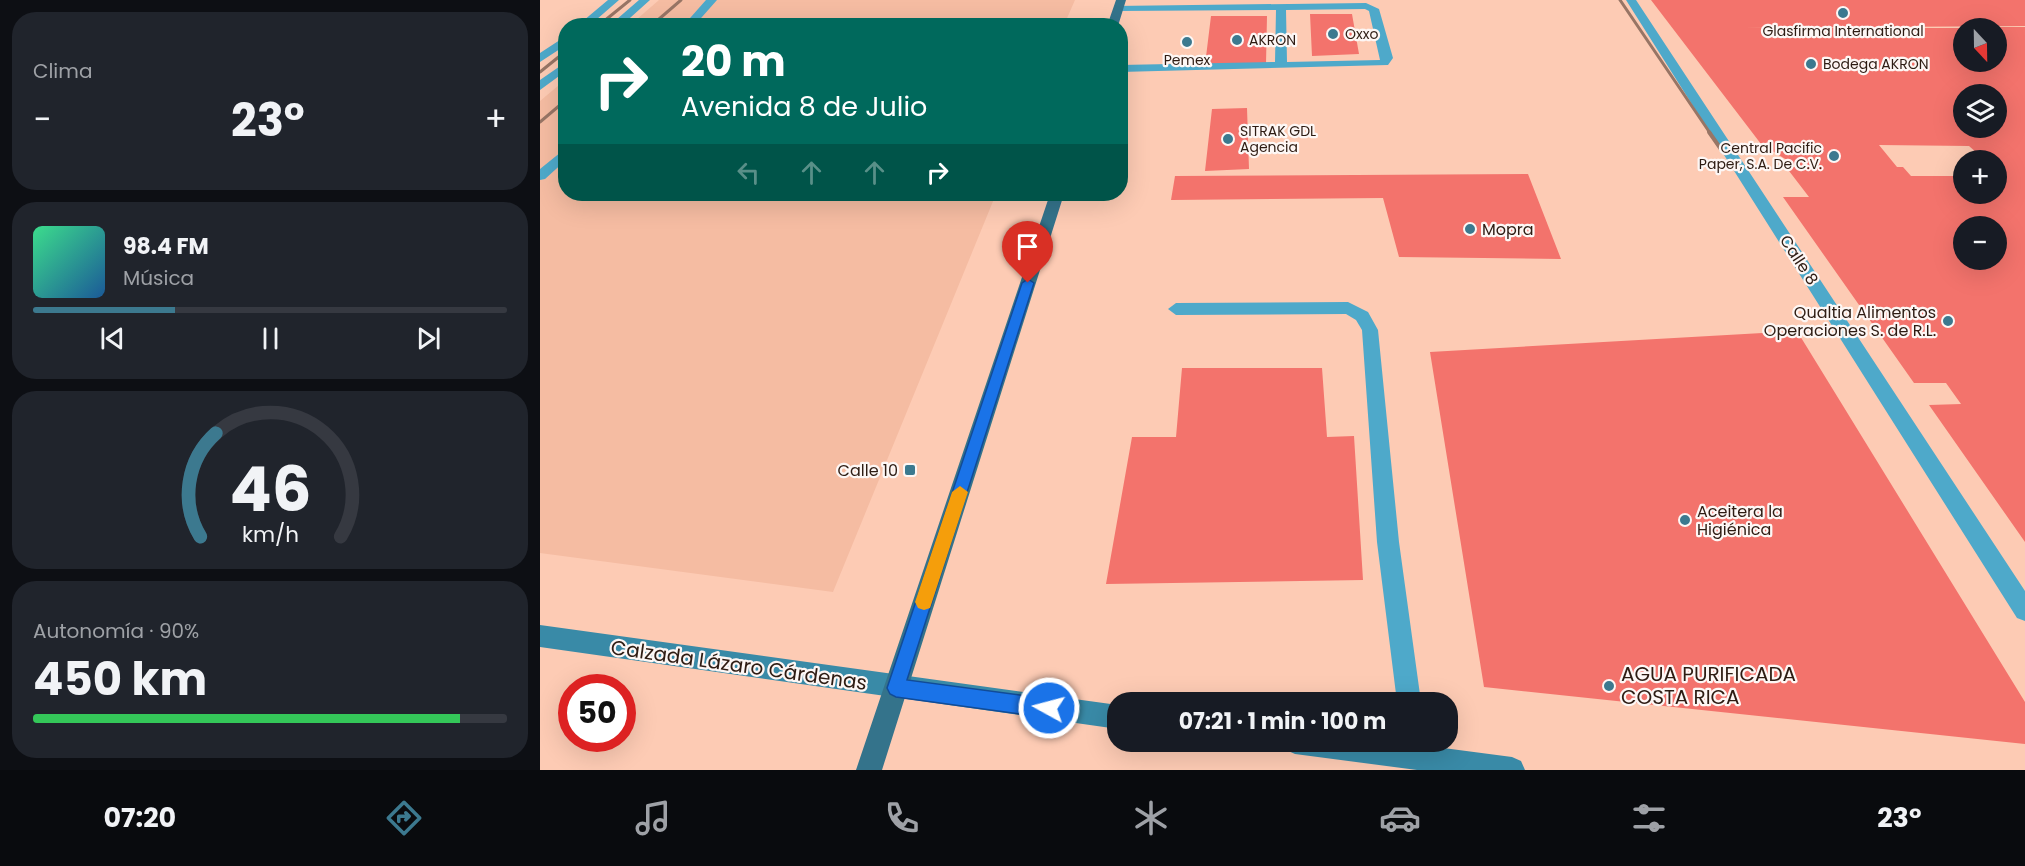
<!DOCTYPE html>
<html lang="es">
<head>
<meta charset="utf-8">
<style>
  :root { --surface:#171b24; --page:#20242c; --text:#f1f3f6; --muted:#9ea1a6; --line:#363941; --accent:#3c798f }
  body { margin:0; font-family:Poppins,sans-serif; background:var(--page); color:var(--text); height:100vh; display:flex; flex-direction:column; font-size:22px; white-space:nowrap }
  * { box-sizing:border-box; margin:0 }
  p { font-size:20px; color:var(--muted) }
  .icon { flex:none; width:33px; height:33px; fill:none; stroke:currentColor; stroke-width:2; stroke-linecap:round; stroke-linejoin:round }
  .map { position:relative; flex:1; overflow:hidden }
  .details { display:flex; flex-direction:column; gap:12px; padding:12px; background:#0d0f14; width:540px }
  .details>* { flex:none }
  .guide { position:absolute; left:18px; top:18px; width:570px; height:183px; border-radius:24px; box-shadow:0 6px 24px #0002; background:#00695c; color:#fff; overflow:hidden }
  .needle { width:39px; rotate:158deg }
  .buttons { position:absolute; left:1413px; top:18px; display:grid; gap:12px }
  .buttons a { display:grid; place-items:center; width:54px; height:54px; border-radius:50%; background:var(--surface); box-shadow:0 6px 24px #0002; font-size:30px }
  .speed { position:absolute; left:18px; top:674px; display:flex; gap:12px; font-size:30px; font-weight:700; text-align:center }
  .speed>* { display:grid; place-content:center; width:78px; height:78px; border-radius:50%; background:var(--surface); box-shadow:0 6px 24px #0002; line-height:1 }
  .speed .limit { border:9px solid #d22; background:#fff; color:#111 }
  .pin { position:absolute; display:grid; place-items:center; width:51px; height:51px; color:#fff; margin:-62px -26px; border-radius:50% 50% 50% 0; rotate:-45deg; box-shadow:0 0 6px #0007 }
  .pin .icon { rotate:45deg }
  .me { position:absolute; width:66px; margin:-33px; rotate:277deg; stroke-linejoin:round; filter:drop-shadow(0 0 4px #0008) }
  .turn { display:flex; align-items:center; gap:21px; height:126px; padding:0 24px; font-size:27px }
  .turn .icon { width:78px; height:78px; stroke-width:2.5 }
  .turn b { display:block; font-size:42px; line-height:51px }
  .lanes { display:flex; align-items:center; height:57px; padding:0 24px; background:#0003; justify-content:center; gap:30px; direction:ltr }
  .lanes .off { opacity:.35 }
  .big { font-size:45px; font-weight:700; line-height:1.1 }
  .details .card { flex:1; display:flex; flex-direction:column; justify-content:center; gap:9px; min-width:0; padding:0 21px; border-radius:24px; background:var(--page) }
  .details .dial { align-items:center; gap:0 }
  .dial svg { height:156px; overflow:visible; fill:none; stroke:var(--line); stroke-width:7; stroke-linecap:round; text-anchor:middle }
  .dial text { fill:var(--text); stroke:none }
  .song { display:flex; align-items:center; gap:18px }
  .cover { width:72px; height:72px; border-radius:9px; background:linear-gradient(135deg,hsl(150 70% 55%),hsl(210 70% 35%)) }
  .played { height:6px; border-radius:3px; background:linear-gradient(90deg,var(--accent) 30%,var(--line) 30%) }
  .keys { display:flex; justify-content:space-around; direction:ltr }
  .heat { display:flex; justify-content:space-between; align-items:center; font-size:33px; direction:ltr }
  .charge { height:9px; border-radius:4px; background:linear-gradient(90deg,#34c759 90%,var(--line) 0) }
  .trip { position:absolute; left:567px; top:692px; width:351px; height:60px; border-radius:24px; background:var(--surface); box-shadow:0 6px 24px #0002; font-weight:700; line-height:60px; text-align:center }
  .tab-bar { display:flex; height:96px; justify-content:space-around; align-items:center; background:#090b0e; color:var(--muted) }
  .tab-bar .icon { width:42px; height:42px }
  .tab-bar .active { color:var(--accent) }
  .tab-bar b { font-size:27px; color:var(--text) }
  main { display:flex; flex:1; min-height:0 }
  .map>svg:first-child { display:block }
  .built { fill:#f5bca2 }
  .building { fill:#f3736c; fill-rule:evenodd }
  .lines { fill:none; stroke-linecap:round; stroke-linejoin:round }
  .service { fill:#4ea9ca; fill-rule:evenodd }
  .minor { fill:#4ea9ca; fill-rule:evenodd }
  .secondary { fill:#398aa7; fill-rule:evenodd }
  .primary { fill:#34738b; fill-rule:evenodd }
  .rail-far1 { stroke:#987565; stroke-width:3 }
  .rail { stroke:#987565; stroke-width:4 }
  .route { fill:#1a73e8; stroke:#114b97; stroke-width:1.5 }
  .slow { fill:#f59e0b }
  .poi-dot { fill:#3c798f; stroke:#fdf7f5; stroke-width:2 }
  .labels { text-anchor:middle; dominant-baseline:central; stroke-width:4.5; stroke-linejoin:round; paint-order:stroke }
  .far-poi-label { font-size:14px; fill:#2e1c13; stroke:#fdf7f5; text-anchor:start }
  .poi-label { font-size:16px; fill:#2e1c13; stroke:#fdf7f5; text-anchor:start }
  .street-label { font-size:16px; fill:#2e1c13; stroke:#fdf7f5 }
  .near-street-label { font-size:20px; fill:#2e1c13; stroke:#fdf7f5 }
  .near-poi-label { font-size:20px; fill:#2e1c13; stroke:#fdf7f5; text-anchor:start }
</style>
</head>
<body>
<main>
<section class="details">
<div class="card"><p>Clima</p>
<div class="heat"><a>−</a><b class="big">23°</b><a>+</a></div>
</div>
<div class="card">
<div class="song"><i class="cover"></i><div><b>98.4 FM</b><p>Música</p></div></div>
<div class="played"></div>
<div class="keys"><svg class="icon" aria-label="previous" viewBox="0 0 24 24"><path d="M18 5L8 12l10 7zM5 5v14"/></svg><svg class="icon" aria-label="pause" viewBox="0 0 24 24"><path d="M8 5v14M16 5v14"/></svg><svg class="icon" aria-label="next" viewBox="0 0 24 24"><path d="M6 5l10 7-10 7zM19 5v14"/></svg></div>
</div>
<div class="card dial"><svg viewBox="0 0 100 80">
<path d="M14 69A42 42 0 1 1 86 69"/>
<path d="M14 69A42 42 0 0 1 22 16" stroke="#3c798f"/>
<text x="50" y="56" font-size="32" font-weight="700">46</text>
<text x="50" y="72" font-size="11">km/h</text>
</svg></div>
<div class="card"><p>Autonomía · 90%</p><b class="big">450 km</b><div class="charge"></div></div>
</section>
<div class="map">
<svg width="1485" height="770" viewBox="0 0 1485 770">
  <rect width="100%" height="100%" fill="#fdcbb4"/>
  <path class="built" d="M119,0H535L524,25L89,26Z
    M25,80L26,194H456L293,592L0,553V101Z"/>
  <path class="building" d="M1111,0H1485V26L1203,28H1424V62H1456V27H1485V542L1389,405L1421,404L1406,383H1374L1243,197H1269L1246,167H1258L1221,144ZM1424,94H1456V128H1424ZM1339,145L1429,146L1445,160H1456V171L1462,176H1456V194H1424V176H1371L1363,167H1357ZM1424,226H1456V260H1424Z
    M770,14H812L819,54L772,56Z
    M671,16H727L726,64L665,65Z
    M707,108L709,169L665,171L672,109Z
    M988,174L1021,259L859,257L843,198L631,200L635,176Z
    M1257,331L1485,702V744L944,687L890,352Z
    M642,368H782L787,437L814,436L823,580L566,584L592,437H636Z"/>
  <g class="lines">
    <path class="service" d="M166,0H177L154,26H143Z
      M826,3L839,9L853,58L848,65L580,72V65L735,62L736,10L578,11L574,10V6ZM825,9L829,11L840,60L747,62L746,10Z
      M26,148V160L5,179L0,180V169Z
      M808,302L828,312L838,330L859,542L881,702H857L837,542L822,330L816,320L806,314L636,315L628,309L636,303Z"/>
    <path class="minor" d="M68,0H79L49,26H37Z
      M99,0H110L81,26H69Z
      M1086,0H1096L1485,591V621L1477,618Z
      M26,36V45L0,62V53Z
      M26,62V71L0,90V80Z"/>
    <path class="secondary" d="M0,625L578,705V729L0,647Z
      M742,741H850L972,757L981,761L985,770H877L755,754L746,750Z"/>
    <path class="primary" d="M576,0H586L578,26H567Z
      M510,194H524L342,770H316Z"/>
    <path class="rail-far1" d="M1080,0L1170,133
      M58,26L90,0
      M111,26L141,0
      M0,72L26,51
      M0,122L26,100"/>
    <path class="rail" d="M1169,132L1183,152"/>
  </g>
  <path class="route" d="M488,279L494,283L367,680L509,699L516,702L518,708L516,715L509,718L356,697L350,694L347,688L482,283Z"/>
  <path class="slow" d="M420,486L428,492L392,602L390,608L384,610L378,608L375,602L412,492Z"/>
  <g class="poi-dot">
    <circle cx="1303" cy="13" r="6"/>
    <circle cx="793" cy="34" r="6"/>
    <circle cx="697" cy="40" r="6"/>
    <circle cx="647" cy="42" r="6"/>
    <circle cx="1271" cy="64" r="6"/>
    <circle cx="688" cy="139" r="6"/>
    <circle cx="1294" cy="156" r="6"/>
    <circle cx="930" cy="229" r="6"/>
    <circle cx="1408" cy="321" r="6"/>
    <rect x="364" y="464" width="12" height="12" rx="3"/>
    <circle cx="1145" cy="520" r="6"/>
    <circle cx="1069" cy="686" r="6"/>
  </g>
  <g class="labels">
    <g class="far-poi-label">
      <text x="1303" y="31" text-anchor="middle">Glasfirma International</text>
      <text x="805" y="34">Oxxo</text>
      <text x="709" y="40">AKRON</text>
      <text x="647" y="60" text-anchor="middle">Pemex</text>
      <text x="1283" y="64">Bodega AKRON</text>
      <text x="700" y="131">SITRAK GDL<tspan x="700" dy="16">Agencia</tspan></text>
      <text x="1282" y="148" text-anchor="end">Central Pacific<tspan x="1282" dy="16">Paper, S.A. De C.V.</tspan></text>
    </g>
    <g class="poi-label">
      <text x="942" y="229">Mopra</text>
      <text x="1396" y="312" text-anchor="end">Qualtia Alimentos<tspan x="1396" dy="18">Operaciones S. de R.L.</tspan></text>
      <text x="358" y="470" text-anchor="end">Calle 10</text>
      <text x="1157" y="511">Aceitera la<tspan x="1157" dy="18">Higiénica</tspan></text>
    </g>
    <g class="street-label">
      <text transform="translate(1259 260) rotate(57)">Calle 8</text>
    </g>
    <g class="near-street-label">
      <text transform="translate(199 665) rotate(8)">Calzada Lázaro Cárdenas</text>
    </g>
    <g class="near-poi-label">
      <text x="1081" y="674">AGUA PURIFICADA<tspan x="1081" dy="23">COSTA RICA</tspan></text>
    </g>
  </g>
</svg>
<div class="buttons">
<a><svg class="needle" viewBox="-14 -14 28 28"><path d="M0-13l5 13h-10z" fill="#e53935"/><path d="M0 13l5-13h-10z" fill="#9ea1a6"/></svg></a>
<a><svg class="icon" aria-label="layers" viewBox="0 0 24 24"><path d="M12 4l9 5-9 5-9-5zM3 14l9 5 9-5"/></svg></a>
<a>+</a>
<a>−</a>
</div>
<div class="speed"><div class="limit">50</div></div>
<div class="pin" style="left:488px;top:283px;background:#d93025"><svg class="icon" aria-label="arrive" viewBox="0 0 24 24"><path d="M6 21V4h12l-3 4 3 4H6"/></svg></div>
<svg class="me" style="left:509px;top:708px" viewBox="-20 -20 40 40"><circle r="17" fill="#1a73e8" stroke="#fff" stroke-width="3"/><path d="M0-11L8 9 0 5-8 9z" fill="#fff"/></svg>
<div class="trip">07:21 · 1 min · 100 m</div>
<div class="guide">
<div class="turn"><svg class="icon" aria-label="right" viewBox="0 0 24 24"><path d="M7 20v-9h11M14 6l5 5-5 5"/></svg><div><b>20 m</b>Avenida 8 de Julio</div></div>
<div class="lanes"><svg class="icon off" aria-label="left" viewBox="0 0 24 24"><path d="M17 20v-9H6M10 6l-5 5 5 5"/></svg><svg class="icon off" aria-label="ahead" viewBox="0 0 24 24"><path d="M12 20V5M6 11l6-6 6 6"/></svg><svg class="icon off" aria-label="ahead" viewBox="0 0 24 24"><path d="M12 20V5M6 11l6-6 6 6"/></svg><svg class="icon" aria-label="right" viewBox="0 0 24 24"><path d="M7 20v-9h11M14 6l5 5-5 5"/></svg></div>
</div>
</div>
</main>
<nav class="tab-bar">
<b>07:20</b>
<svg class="icon active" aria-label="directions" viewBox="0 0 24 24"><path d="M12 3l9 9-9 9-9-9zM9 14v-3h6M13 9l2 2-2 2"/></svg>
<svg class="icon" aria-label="music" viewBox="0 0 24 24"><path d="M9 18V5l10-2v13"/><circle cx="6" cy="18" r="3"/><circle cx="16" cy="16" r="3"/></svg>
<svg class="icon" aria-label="phone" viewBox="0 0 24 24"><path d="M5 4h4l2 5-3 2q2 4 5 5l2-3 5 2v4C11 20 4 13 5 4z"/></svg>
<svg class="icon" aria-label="climate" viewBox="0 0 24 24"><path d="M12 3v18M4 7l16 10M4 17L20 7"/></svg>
<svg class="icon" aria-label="car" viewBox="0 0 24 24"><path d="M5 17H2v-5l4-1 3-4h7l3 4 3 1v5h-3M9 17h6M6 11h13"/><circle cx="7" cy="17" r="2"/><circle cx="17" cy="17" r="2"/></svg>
<svg class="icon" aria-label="filters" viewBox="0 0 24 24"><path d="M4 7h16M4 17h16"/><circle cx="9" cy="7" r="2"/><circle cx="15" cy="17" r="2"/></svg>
<b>23°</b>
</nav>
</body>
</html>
